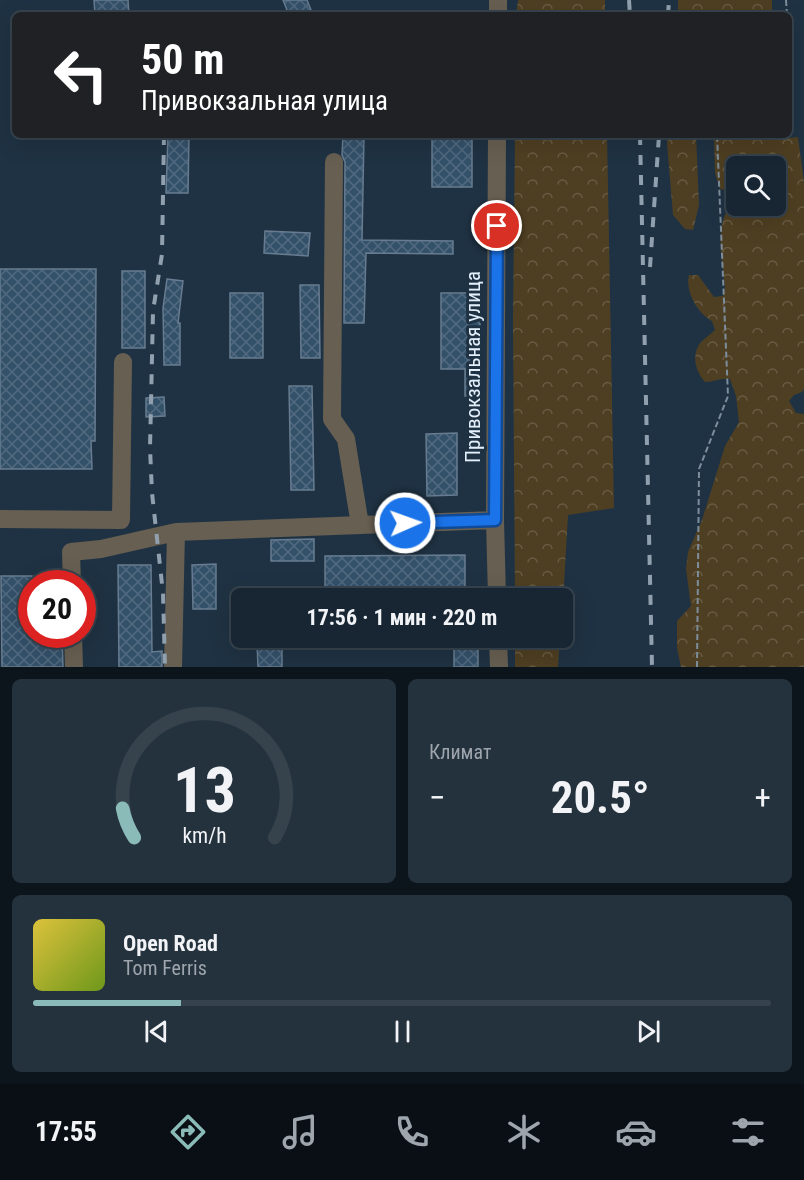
<!DOCTYPE html>
<html lang="ru">
<head>
<meta charset="utf-8">
<style>
  :root { --surface:#172632; --page:#24323e; --text:#f1f3f6; --muted:#9ea5ac; --line:#36434d; --accent:#8bbbb9 }
  body { margin:0; font-family:"Roboto Condensed",sans-serif; background:var(--page); color:var(--text); height:100vh; display:flex; flex-direction:column; font-size:22px; white-space:nowrap }
  * { box-sizing:border-box; margin:0 }
  p { font-size:20px; color:var(--muted) }
  .icon { flex:none; width:33px; height:33px; fill:none; stroke:currentColor; stroke-width:2; stroke-linecap:round; stroke-linejoin:round }
  .map { position:relative; height:667px; overflow:hidden }
  .side { display:flex; flex-direction:column; gap:12px; padding:12px; background:#0d151c; flex:1 }
  .side>* { flex:none }
  .hud { position:absolute; left:12px; top:12px; width:780px; height:126px; border-radius:9px; box-shadow:0 6px 24px #0002,0 0 0 2px var(--line); background:#202124; color:#fff; overflow:hidden }
  .tools { position:absolute; left:726px; top:156px; display:grid; gap:12px }
  .tools a { display:grid; place-items:center; width:60px; height:60px; border-radius:9px; background:var(--surface); box-shadow:0 6px 24px #0002,0 0 0 2px var(--line); font-size:30px }
  .speed { position:absolute; left:18px; top:570px; display:flex; gap:12px; font-size:30px; font-weight:700; text-align:center }
  .speed>* { display:grid; place-content:center; width:78px; height:78px; border-radius:50%; background:var(--surface); box-shadow:0 6px 24px #0002,0 0 0 2px var(--line); line-height:1 }
  .speed .limit { border:9px solid #d22; background:#fff; color:#111 }
  .pin { position:absolute; display:grid; place-items:center; width:51px; height:51px; color:#fff; margin:-26px; border:3px solid #fff; border-radius:50%; box-shadow:0 2px 6px #0007 }
  .me { position:absolute; width:66px; margin:-33px; rotate:88deg; stroke-linejoin:round; filter:drop-shadow(0 0 4px #0008) }
  .turn { display:flex; align-items:center; gap:21px; height:126px; padding:0 30px; font-size:27px }
  .turn .icon { width:78px; height:78px; stroke-width:2.5 }
  .turn b { display:block; font-size:42px; line-height:51px }
  .big { font-size:45px; font-weight:700; line-height:1.1 }
  .side .card { flex:1; display:flex; flex-direction:column; justify-content:center; gap:9px; min-width:0; padding:0 21px; border-radius:9px; background:var(--page) }
  .side .dial { align-items:center; gap:0 }
  .dial svg { height:156px; overflow:visible; fill:none; stroke:var(--line); stroke-width:7; stroke-linecap:round; text-anchor:middle }
  .dial text { fill:var(--text); stroke:none }
  .song { display:flex; align-items:center; gap:18px }
  .cover { width:72px; height:72px; border-radius:9px; background:linear-gradient(135deg,hsl(50 70% 55%),hsl(80 70% 35%)) }
  .played { height:6px; border-radius:3px; background:linear-gradient(90deg,var(--accent) 20%,var(--line) 20%) }
  .keys { display:flex; justify-content:space-around; direction:ltr }
  .heat { display:flex; justify-content:space-between; align-items:center; font-size:33px; direction:ltr }
  .side .tiles { flex:1; display:grid; gap:12px; grid-template-columns:1fr 1fr }
  .card:last-child { grid-column:span 2 }
  .trip { position:absolute; left:231px; top:588px; width:342px; height:60px; border-radius:9px; background:var(--surface); box-shadow:0 6px 24px #0002,0 0 0 2px var(--line); font-weight:700; line-height:60px; text-align:center }
  .tab-bar { display:flex; height:96px; justify-content:space-around; align-items:center; background:#090f14; color:var(--muted) }
  .tab-bar .icon { width:42px; height:42px }
  .tab-bar .on { color:var(--accent) }
  .tab-bar b { font-size:27px; color:var(--text) }
  .map>svg:first-child { display:block }
  .forest { fill:url(#forest-crowns); fill-rule:evenodd }
  .building { fill:url(#building-cross-hatch); stroke:#677c90; stroke-width:1.5 }
  .lines { fill:none; stroke-linecap:round; stroke-linejoin:round }
  .path { stroke:#7d8d9b; stroke-width:2; stroke-dasharray:6 3; stroke-linecap:butt }
  .minor { stroke:#675f51; stroke-width:18 }
  .rail { stroke:#91a0ae; stroke-width:4; stroke-dasharray:10 10; stroke-linecap:butt }
  .route-casing { stroke:#114b97; stroke-width:15 }
  .route { stroke:#1a73e8; stroke-width:10 }
  .labels { text-anchor:middle; dominant-baseline:central; stroke-width:6; stroke-linejoin:round; paint-order:stroke }
  .street-label { font-size:21px; fill:#e3effa; stroke:#1f3243 }
</style>
</head>
<body>
<div class="map">
<svg width="804" height="667" viewBox="0 0 804 667">
  <defs>
    <pattern id="forest-crowns" width="20" height="18" patternUnits="userSpaceOnUse" patternTransform="scale(1.5)"><rect width="20" height="18" fill="#4f3f22"/><path d="M2 6a3 3 0 1 1 6 0M12 15a3 3 0 1 1 6 0" fill="none" stroke="#685b43"/></pattern>
    <pattern id="building-cross-hatch" width="8" height="8" patternUnits="userSpaceOnUse" patternTransform="scale(1.5)"><rect width="8" height="8" fill="#34516a"/><path d="M0 0l8 8M0 8l8-8" fill="none" stroke="#516a80"/></pattern>
  </defs>
  <rect width="100%" height="100%" fill="#1f3243"/>
  <path class="forest" d="M518,0H605V15H516Z
    M678,0H772V15H678Z
    M515,135H607L614,508L568,515L563,602L562,598H515L513,322Z
    M668,135H696L699,205L693,230L685,229L673,215L667,143Z
    M714,135H782L788,138L798,137L804,182V389L802,392L794,395L789,401L796,413L804,414V667H681L677,648V621L691,606L686,569L688,552L702,520L725,446L739,422L736,396L730,379C720,378 714,382 705,382C695,371 691,354 701,342C705,338 711,334 715,330L712,321C697,313 685,291 689,275H698L714,297L723,296L725,288C723,265 716,236 725,215C727,208 732,205 735,198L729,191L720,189L715,173ZM736,166H776V206H736Z
    M515,638H560L558,667H515Z"/>
  <path class="building" d="M94,0H128L129,15H95Z
    M283,0H307L313,15H289Z
    M168,135H189L188,193H166Z
    M343,135H364L362,240L453,241V254L366,253L364,323H344L345,162L342,155Z
    M432,135H472V187H432Z
    M265,231L310,233L308,256L264,253Z
    M0,269H96L95,441H91L92,469H0Z
    M122,271H145V348H122Z
    M167,279L183,281L178,323H180V365H164L163,308Z
    M300,285H319L320,358H301Z
    M230,293H263V358H230Z
    M441,293H480V396H465V369H441Z
    M289,386H312L314,490H291Z
    M164,397L165,416L146,417V398Z
    M457,433V495L427,496L426,434Z
    M314,539V561H271V540Z
    M465,555V598H325V556Z
    M216,564V609H193L192,565Z
    M118,565H151L152,652L162,651V667H119Z
    M1,576H32V634H62L63,667H2Z
    M454,638H478V667H454Z
    M282,643V667H258L257,644Z"/>
  <g class="lines">
    <path class="path" d="M786,0L787,15
      M697,667L699,469L728,396L717,135"/>
    <path class="minor" d="M498,15V0
      M334,162L332,419L346,439L360,525
      M0,519L121,520L123,362
      M72,584L71,552L101,549L176,532
      M497,598L495,520L497,135
      M73,634L74,667
      M498,638L499,667
      M173,667L176,532L495,520"/>
    <path class="rail" d="M629,0L630,15
      M668,15L669,0
      M164,135L162,254L153,311L150,448L152,493L163,593L165,667
      M640,135L652,667
      M650,267L659,135"/>
  </g>
  <g class="lines">
    <g class="route-casing">
      <path id="route" d="M405,523L495,520L497,226"/>
    </g>
    <use href="#route" class="route"/>
  </g>
  <g class="labels">
    <g class="street-label">
      <text transform="translate(473 367) rotate(-90)">Привокзальная улица</text>
    </g>
  </g>
</svg>
<div class="tools">
<a><svg class="icon" aria-label="search" viewBox="0 0 24 24"><circle cx="10" cy="10" r="6"/><path d="M15 15l6 6"/></svg></a>
</div>
<div class="speed"><div class="limit">20</div></div>
<div class="pin" style="left:497px;top:226px;background:#d93025"><svg class="icon" aria-label="arrive" viewBox="0 0 24 24"><path d="M6 21V4h12l-3 4 3 4H6"/></svg></div>
<svg class="me" style="left:405px;top:523px" viewBox="-20 -20 40 40"><circle r="17" fill="#1a73e8" stroke="#fff" stroke-width="3"/><path d="M0-11L8 9 0 5-8 9z" fill="#fff"/></svg>
<div class="trip">17:56 · 1 мин · 220 m</div>
<div class="hud">
<div class="turn"><svg class="icon" aria-label="left" viewBox="0 0 24 24"><path d="M17 20v-9H6M10 6l-5 5 5 5"/></svg><div><b>50 m</b>Привокзальная улица</div></div>
</div>
</div>
<section class="side">
<div class="tiles">
<div class="card dial"><svg viewBox="0 0 100 80">
<path d="M14 69A42 42 0 1 1 86 69"/>
<path d="M14 69A42 42 0 0 1 8 54" stroke="#8bbbb9"/>
<text x="50" y="56" font-size="32" font-weight="700">13</text>
<text x="50" y="72" font-size="11">km/h</text>
</svg></div>
<div class="card"><p>Климат</p>
<div class="heat"><a>−</a><b class="big">20.5°</b><a>+</a></div>
</div>
<div class="card">
<div class="song"><i class="cover"></i><div><b>Open Road</b><p>Tom Ferris</p></div></div>
<div class="played"></div>
<div class="keys"><svg class="icon" aria-label="previous" viewBox="0 0 24 24"><path d="M18 5L8 12l10 7zM5 5v14"/></svg><svg class="icon" aria-label="pause" viewBox="0 0 24 24"><path d="M8 5v14M16 5v14"/></svg><svg class="icon" aria-label="next" viewBox="0 0 24 24"><path d="M6 5l10 7-10 7zM19 5v14"/></svg></div>
</div>
</div>
</section>
<nav class="tab-bar">
<b>17:55</b>
<svg class="icon on" aria-label="directions" viewBox="0 0 24 24"><path d="M12 3l9 9-9 9-9-9zM9 14v-3h6M13 9l2 2-2 2"/></svg>
<svg class="icon" aria-label="music" viewBox="0 0 24 24"><path d="M9 18V5l10-2v13"/><circle cx="6" cy="18" r="3"/><circle cx="16" cy="16" r="3"/></svg>
<svg class="icon" aria-label="phone" viewBox="0 0 24 24"><path d="M5 4h4l2 5-3 2q2 4 5 5l2-3 5 2v4C11 20 4 13 5 4z"/></svg>
<svg class="icon" aria-label="climate" viewBox="0 0 24 24"><path d="M12 3v18M4 7l16 10M4 17L20 7"/></svg>
<svg class="icon" aria-label="car" viewBox="0 0 24 24"><path d="M5 17H2v-5l4-1 3-4h7l3 4 3 1v5h-3M9 17h6M6 11h13"/><circle cx="7" cy="17" r="2"/><circle cx="17" cy="17" r="2"/></svg>
<svg class="icon" aria-label="filters" viewBox="0 0 24 24"><path d="M4 7h16M4 17h16"/><circle cx="9" cy="7" r="2"/><circle cx="15" cy="17" r="2"/></svg>
</nav>
</body>
</html>
